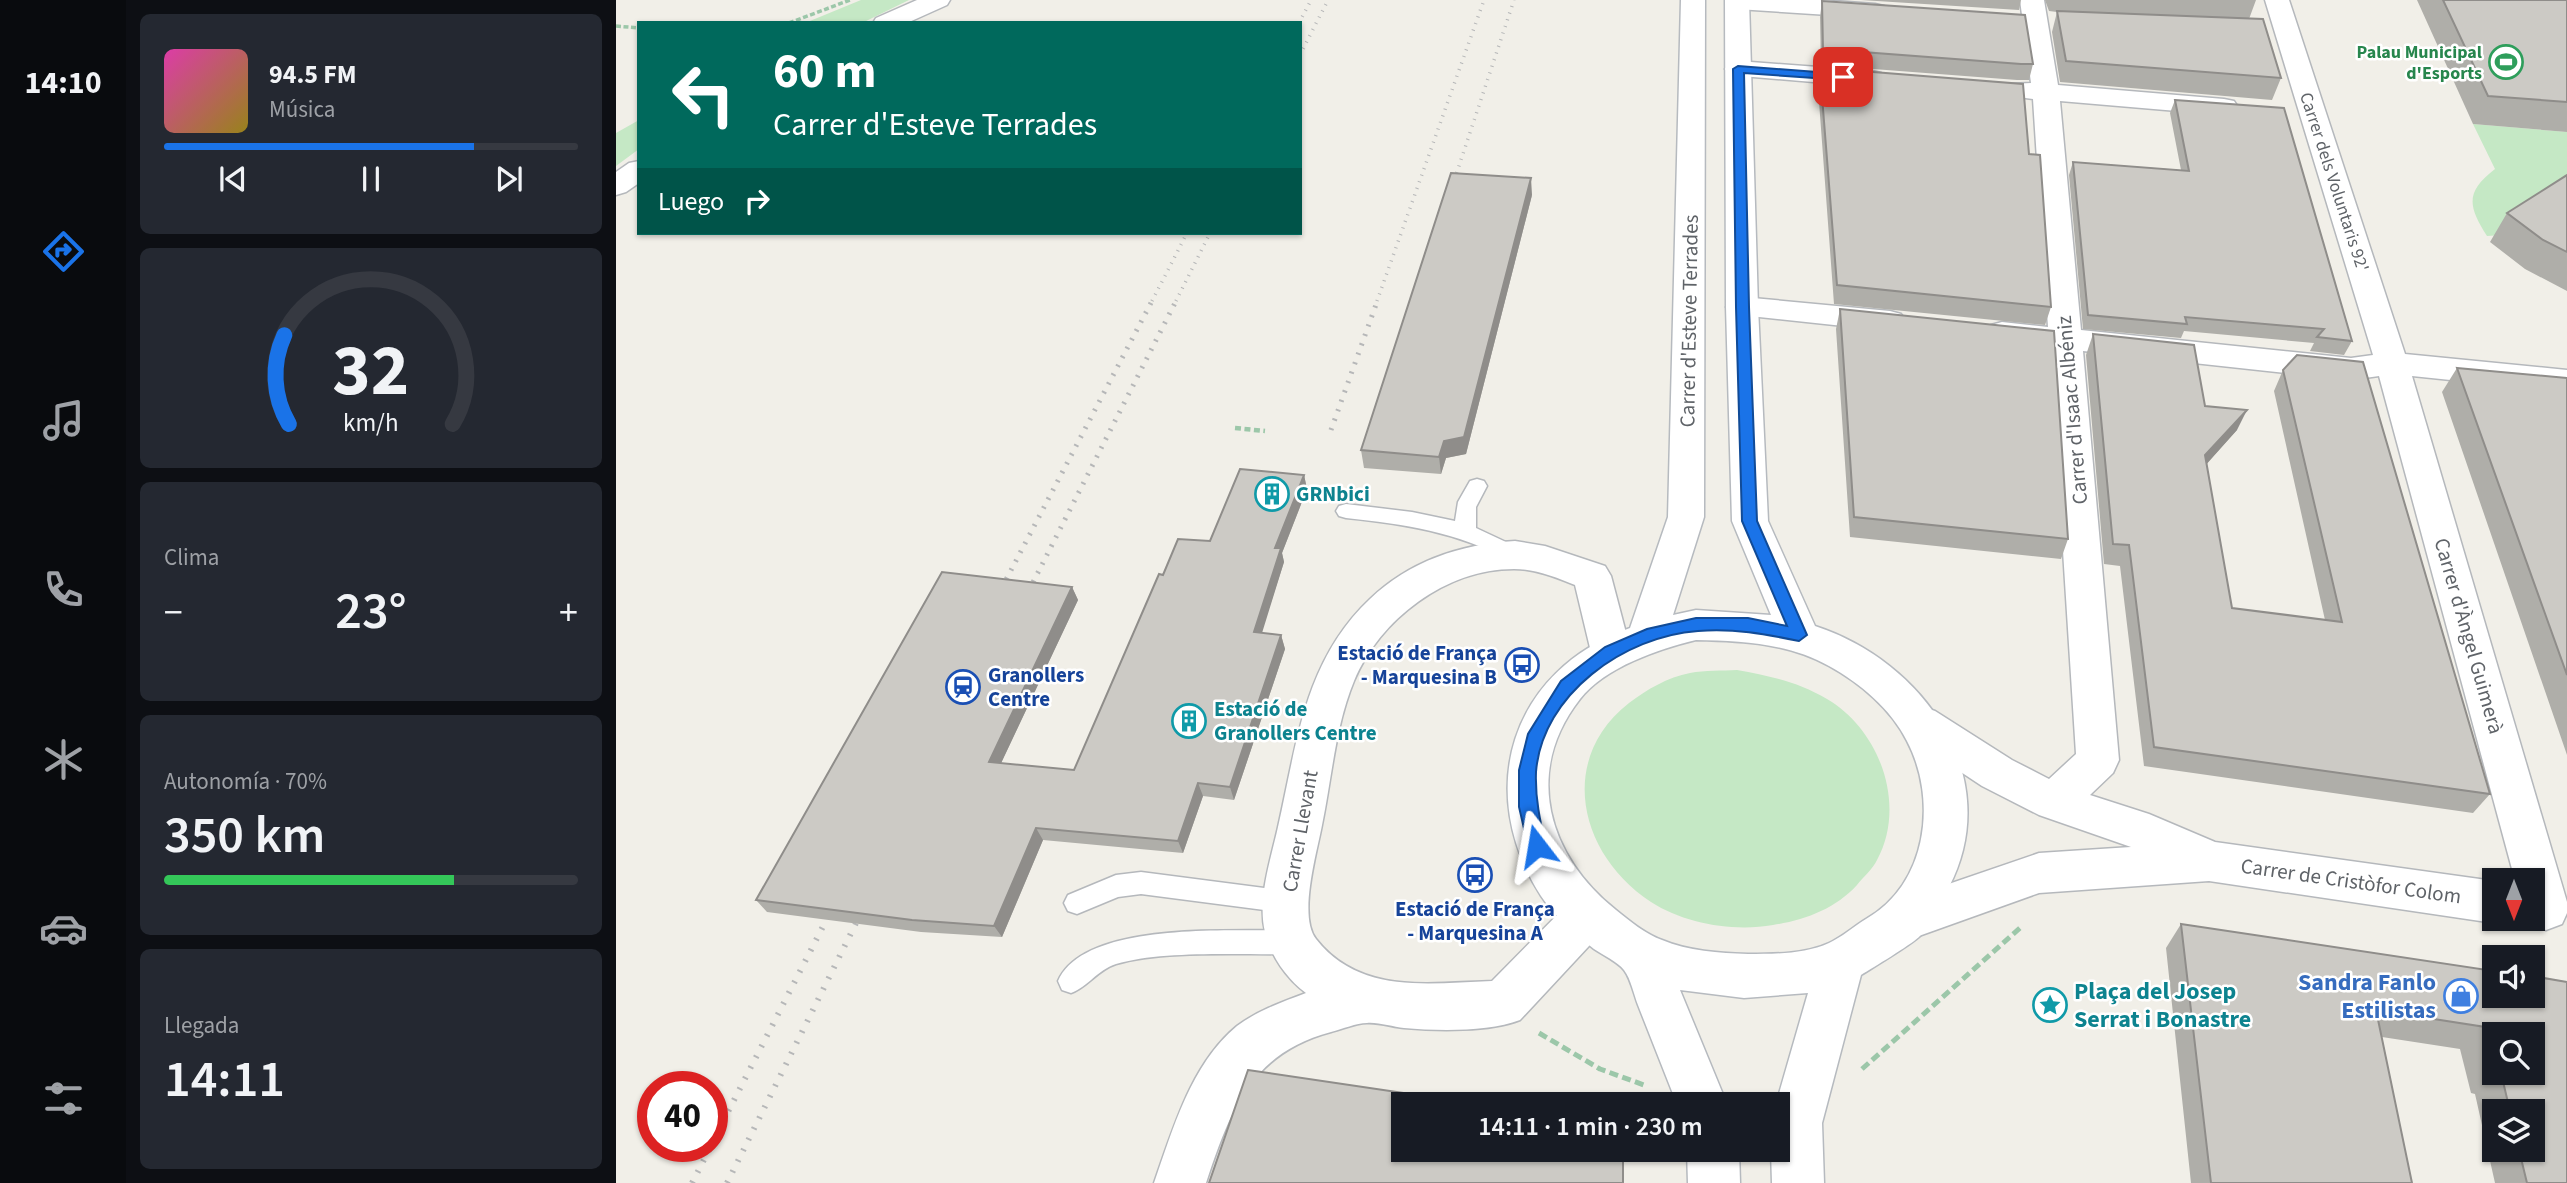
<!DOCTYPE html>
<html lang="es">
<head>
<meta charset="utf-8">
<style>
  :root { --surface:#171b24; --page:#242831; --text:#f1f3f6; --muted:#9ea1a6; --line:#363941; --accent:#1a73e8 }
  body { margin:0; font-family:"Source Sans 3",sans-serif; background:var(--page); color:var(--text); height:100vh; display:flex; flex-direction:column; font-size:26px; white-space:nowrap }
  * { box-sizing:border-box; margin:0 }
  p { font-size:23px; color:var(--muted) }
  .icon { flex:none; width:38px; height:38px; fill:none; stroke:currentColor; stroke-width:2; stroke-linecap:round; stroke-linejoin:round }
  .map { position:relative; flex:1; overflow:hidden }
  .panel { display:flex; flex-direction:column; gap:14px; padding:14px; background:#0d0f14; width:490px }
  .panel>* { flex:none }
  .hud { position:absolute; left:21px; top:21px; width:665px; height:214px; border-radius:0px; box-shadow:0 2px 5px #0004; background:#00695c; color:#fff; overflow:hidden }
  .needle { width:46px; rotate:180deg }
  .buttons { position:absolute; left:1866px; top:868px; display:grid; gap:14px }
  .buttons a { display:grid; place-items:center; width:63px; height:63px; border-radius:0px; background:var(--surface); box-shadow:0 2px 5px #0004; font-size:35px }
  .speed { position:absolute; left:21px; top:1071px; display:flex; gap:14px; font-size:35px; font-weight:700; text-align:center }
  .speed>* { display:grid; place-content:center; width:91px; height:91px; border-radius:50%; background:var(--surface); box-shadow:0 2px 5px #0004; line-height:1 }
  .speed .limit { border:10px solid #d22; background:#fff; color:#111 }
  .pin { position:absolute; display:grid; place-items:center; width:60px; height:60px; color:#fff; margin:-30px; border-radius:14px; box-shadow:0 4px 10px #0006 }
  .me { position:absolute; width:77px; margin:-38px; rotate:346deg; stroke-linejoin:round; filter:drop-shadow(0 0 5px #0008) }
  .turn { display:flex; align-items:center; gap:24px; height:147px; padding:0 21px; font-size:32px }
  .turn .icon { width:91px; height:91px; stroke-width:2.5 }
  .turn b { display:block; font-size:49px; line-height:60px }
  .then { display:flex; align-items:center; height:66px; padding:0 21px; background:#0003; gap:14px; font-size:26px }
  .big { font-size:52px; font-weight:600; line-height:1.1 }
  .panel .tile { flex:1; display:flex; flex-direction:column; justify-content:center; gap:10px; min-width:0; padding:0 24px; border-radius:10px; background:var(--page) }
  .panel .dial { align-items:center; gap:0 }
  .dial svg { height:182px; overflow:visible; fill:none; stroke:var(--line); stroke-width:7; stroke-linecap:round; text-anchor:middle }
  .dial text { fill:var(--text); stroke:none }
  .song { display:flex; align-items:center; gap:21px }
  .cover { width:84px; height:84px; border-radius:10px; background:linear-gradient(135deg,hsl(320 70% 55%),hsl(50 70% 35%)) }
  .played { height:7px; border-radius:4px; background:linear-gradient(90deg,var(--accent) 75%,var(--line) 75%) }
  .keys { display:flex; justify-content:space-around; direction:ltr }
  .heat { display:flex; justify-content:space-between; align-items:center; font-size:38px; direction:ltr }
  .charge { height:10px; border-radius:5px; background:linear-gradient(90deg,#34c759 70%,var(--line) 0) }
  .trip { position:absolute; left:775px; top:1092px; width:399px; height:70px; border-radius:0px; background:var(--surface); box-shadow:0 2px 5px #0004; font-weight:600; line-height:70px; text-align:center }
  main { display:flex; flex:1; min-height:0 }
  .tabs { display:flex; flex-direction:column; width:126px; justify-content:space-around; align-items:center; background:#090b0e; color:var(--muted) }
  .tabs .icon { width:49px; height:49px }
  .tabs .selected { color:var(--accent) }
  .tabs b { font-size:32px; color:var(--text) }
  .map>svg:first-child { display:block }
  .green { fill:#c5e8c5 }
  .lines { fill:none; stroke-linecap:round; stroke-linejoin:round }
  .lane-casing { stroke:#b5b8bc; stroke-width:3 }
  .street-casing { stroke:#b5b8bc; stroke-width:3 }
  .secondary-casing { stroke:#b6babf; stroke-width:3 }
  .path-far2 { stroke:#9cc7a9; stroke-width:3.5; stroke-dasharray:5 2.5; stroke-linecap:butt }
  .path-far1 { stroke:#9cc7a9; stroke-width:4.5; stroke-dasharray:6 3.5; stroke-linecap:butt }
  .path { stroke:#9cc7a9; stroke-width:5; stroke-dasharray:9 4.5; stroke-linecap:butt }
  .lane { fill:#fff; fill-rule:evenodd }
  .street { fill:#fff; fill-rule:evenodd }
  .secondary { fill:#fff; fill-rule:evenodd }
  .rail-far2 { stroke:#b6b7b8; stroke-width:3.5; stroke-dasharray:1 6; stroke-linecap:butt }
  .rail-far1 { stroke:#b6b7b8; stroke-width:5; stroke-dasharray:2 8; stroke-linecap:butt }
  .rail { stroke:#b6b7b8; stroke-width:6; stroke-dasharray:2 10; stroke-linecap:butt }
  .wall { fill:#afaea9; fill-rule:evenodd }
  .shaded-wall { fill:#8f8d8a }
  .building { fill:#cccac5; stroke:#8f8d8a; stroke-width:2 }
  .route { fill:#1a73e8; stroke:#114b97; stroke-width:2 }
  .labels { text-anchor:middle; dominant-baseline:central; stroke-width:5; stroke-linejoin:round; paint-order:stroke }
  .far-leisure-label { font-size:18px; font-weight:bold; fill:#27864d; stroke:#fff; text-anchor:end }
  .far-street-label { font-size:18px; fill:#5f6368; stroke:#fff }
  .street-label { font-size:21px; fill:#5f6368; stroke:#fff }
  .culture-label { font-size:21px; font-weight:bold; fill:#0d838f; stroke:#fff; text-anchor:start }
  .transit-label { font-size:21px; font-weight:bold; fill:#164399; stroke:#fff; text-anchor:end }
  .near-shop-label { font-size:24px; font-weight:bold; fill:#366cbe; stroke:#fff; text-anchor:end }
  .near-culture-label { font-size:24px; font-weight:bold; fill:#0d838f; stroke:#fff; text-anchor:start }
</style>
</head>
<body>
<main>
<nav class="tabs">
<b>14:10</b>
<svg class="icon selected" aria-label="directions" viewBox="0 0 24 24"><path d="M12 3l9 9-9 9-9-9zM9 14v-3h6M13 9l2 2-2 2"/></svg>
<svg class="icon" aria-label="music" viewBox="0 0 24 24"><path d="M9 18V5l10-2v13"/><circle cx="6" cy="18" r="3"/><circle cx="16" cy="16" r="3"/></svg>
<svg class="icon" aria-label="phone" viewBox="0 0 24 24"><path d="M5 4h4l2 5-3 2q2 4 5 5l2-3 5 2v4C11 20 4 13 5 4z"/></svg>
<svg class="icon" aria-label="climate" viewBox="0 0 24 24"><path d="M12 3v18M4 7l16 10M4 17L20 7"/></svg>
<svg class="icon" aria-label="car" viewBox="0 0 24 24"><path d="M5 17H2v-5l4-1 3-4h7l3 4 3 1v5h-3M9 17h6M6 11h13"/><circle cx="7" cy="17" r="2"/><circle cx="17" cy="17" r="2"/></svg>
<svg class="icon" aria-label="filters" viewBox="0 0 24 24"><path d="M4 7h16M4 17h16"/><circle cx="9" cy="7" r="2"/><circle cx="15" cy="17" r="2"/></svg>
</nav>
<section class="panel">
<div class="tile">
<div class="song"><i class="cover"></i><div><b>94.5 FM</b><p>Música</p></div></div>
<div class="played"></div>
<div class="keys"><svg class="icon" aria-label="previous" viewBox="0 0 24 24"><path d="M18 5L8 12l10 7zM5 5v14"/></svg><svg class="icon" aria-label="pause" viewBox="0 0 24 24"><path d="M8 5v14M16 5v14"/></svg><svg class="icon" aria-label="next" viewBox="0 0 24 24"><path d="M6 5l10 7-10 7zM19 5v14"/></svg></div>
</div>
<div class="tile dial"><svg viewBox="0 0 100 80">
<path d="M14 69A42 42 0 1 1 86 69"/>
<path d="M14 69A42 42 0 0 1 12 30" stroke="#1a73e8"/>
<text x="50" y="56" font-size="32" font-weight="700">32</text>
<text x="50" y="72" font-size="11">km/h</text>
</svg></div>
<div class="tile"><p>Clima</p>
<div class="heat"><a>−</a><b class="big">23°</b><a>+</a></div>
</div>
<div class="tile"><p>Autonomía · 70%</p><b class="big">350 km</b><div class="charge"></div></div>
<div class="tile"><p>Llegada</p><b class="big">14:11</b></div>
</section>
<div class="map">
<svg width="1951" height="1183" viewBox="0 0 1951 1183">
  <rect width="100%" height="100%" fill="#f1efe8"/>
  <path class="green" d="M245,0H293L246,23H189Z
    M23,120V149L0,166V133Z
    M1857,124L1951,132V194L1886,235L1871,236C1852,206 1849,192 1879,169Z
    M1121,670C1154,676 1182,682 1211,699C1264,730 1291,805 1261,860C1257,869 1247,877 1241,885C1219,909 1189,920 1157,925C1118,932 1069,924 1035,902C964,856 940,760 1013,703C1030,690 1052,677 1074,673C1089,670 1106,671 1121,670Z"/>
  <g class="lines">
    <g class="lane-casing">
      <path id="lane" d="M861,479L868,481L871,486L860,507V528L907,550L910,555L907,560L900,563L893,560C841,532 788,524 730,518L723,516L720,511L723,506L730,504L796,512L839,521L842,502L854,481Z
        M525,872L671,891L680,894L683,902L680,910L671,913L525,894L502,897L461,914L452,911L448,903L452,895L500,875Z
        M675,930L684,934L688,942L684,950L675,954C625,955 546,950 500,964C481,970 472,987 455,993L446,990L442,981C469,920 618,932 675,930Z"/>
    </g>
    <g class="street-casing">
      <path id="street" d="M301,0H334L331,5L291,23H257L260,18Z
        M1110,0H1204L1259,4L1268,6L1271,11L1268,16L1259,18L1121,9L1112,7Z
        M1404,0H1428L1442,85L1608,99L1618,101L1622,107L1618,113L1608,115L1444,101L1465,330L1735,358L1757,355L1649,0H1673L1789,354L1951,370V392L1796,376L1951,902V913L1946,924L1930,930L1914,924L1911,919H1916V880H1899L1763,376L1735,380L1467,351L1503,760L1497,773L1474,795L1533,814L1599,842L1878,881V919H1888L1878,923L1593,881L1423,893L1286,942L1270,936L1263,921L1270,906L1286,900L1423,853L1515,847L1423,815L1366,786L1289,735L1283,723L1289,711L1304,706L1319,711L1396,760L1433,779L1460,754L1434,347L1375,339L1370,332L1375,325L1386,322L1432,327L1417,99L1394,96L1390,90L1394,84L1415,83Z
        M1122,61L1256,71L1265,73L1269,79L1265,85L1256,87L1113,75L1109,69L1113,63Z
        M23,161V183L10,192L0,195V172L13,163Z
        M1126,297L1274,311L1285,314L1290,321L1285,328L1274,331L1115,314L1110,307L1115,300Z
        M899,541L929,546L989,566L995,576L1015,652L1009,663L995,668L981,663L975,652L959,585C939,577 919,569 898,569C830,569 764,619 738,681C719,727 716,777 706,825C701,852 682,916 700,939C744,995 813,983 876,981L954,902L970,896L986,902L993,917L986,932L904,1020C873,1032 822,1031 788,1028C777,1027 762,1022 751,1023C740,1023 727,1029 715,1032C635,1053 614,1111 590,1183H538C557,1129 575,1064 621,1026C641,1011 666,1002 690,993C670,978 655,956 649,932C641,899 655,859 662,827C681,744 688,661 754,599C794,561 845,544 899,541Z"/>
    </g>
    <g class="secondary-casing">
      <path id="secondary" d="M1065,0H1089L1088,517L1057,615L1080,610L1155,615L1116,521L1110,307L1109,0H1133L1142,307L1152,521L1199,626C1307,661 1390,776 1333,887C1324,903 1316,924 1303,937C1293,946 1258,967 1245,975L1206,1123L1208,1183H1156L1155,1150H1162L1160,1104L1192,993L1128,998L1064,990L1111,1104H1061C1048,1071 1035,1038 1022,1005C1018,995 1015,979 1008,970C1002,962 987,955 978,949C959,934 939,917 925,896C858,791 894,671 1014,628L1052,517ZM1080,640C1126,641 1172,643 1213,666C1244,683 1275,709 1291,741C1322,800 1311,885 1250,919C1237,927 1226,937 1213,943C1189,954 1158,954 1132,954C1103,953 1072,951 1046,940C1029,934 1014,921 1000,910C932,856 907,772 964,699C989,667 1043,649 1080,640Z
        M1071,1150H1123L1124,1183H1072Z"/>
    </g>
    <path class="path-far2" d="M173,23L234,0
      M0,26L23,28"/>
    <path class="path-far1" d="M619,428L649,431"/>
    <path class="path" d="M923,1033L984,1069L1028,1085
      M1246,1069L1404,928"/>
    <use href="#lane" class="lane"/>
    <use href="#street" class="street"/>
    <use href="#secondary" class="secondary"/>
    <path class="rail-far2" d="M683,23L695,0
      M684,55L712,0
      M834,193L898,0
      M536,301L571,233
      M560,301L594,233
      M761,301L868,0"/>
    <path class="rail-far1" d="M715,430L762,299
      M381,597L537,299
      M408,600L561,299"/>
    <path class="rail" d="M96,1143L219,903
      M76,1183L95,1146
      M111,1183L248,907"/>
  </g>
  <path class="wall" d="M1245,0H1405L1403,10Z
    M1429,0H1640L1633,19L1665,78L1656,100L1444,82L1436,32L1441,12L1433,11Z
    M1801,0H1951V132L1857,124Z
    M1206,1L1417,64L1413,80H1401L1205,65L1204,17Z
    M1204,71L1413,154L1435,307L1429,325L1218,304L1202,88Z
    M1559,100L1736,341L1728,355L1694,351L1698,343L1568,331L1565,338L1467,329L1453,175L1457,162L1565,170L1554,113Z
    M1951,175V291L1909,269L1874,242L1891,213Z
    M916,195L850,454L830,458L825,474L748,468L745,450Z
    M1224,309L1452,539L1445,559L1234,537L1220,329Z
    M1477,334L1589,406L1621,430L1590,464L1616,608L1709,620L1658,391L1667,370L1874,794L1857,813L1528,766L1504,566L1488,564L1470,355Z
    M1841,368L1951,378V755L1826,392Z
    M688,475L691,489L666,553L668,562L645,633L665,635L669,649L618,800L587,796L567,853L427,840L386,937L305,932L151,912L140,900L456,587L462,600L385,763L458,770L547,575Z
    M1565,924L1951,982V1183H1879L1859,1094L1855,1093L1844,1049L1766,1037L1796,1183H1575L1550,948ZM1878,1034L1916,1073H1878ZM1878,1111H1916V1150H1878Z"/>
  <path class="shaded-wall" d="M915,178L916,195L850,454L830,458L825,474L823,457L828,441Z
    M1631,410L1621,430L1580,476L1589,455Z
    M688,475L691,489L666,553L668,562L642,646L638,632L659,548Z
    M456,587L462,600L380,774L373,762Z
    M665,635L669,649L618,800L614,787Z
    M582,783L587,796L567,853L562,841Z
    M420,828L427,840L386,937L378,926Z"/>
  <path class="building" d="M1827,0H1951V102L1872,96Z
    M1206,1L1409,15L1417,64H1405L1207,49Z
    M1441,11L1647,19L1665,78L1450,61Z
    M1207,68L1407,84L1413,154L1424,155L1435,307L1221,285L1204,71Z
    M1559,100L1668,108L1736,341L1701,337L1708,329L1569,317L1571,324L1472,315L1457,162L1573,171Z
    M835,173L915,178L848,437L828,441L823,457L745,450Z
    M1951,175V252L1927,240L1891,213Z
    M1224,309L1438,331L1452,539L1238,517Z
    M1477,334L1578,345L1589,406L1631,410L1589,455L1616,608L1726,622L1667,370L1681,355L1747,362L1874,794L1538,747L1513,545L1497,544Z
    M1841,368L1951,378V675Z
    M624,469L688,475L659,548H665L638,632L665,635L614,787L582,783L562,841L420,828L378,926L296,920L140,900L326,572L456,587L373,762L458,770L543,574L547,575L562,539L594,541Z
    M1565,924L1878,971V996H1916V976L1951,982V1183H1911L1903,1150H1916V1111H1894L1885,1073H1884H1916V1034H1878V1061L1869,1027L1760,1010L1796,1183H1595Z
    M632,1070L862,1104H788V1150H1007V1183H593Z"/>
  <path class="route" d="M1122,66L1227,74L1233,77L1227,80L1128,73L1133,307L1141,521L1191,635L1183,641C1149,634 1117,628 1082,631C1009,636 926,694 920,772C919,798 924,821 930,846L928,852L921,854L915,852L912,846L903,807V770L912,734L945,681L989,647L1031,629L1080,618H1132L1171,626L1126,521L1120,307L1117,69Z"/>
  <defs>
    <g id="stadium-ring" transform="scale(1.75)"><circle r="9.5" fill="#fff" stroke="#2e9e5b" stroke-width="1.5"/><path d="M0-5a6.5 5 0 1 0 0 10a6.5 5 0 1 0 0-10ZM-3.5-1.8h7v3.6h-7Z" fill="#2e9e5b"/></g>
    <g id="building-ring" transform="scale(1.75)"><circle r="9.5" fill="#fff" stroke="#0f9aa8" stroke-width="1.5"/><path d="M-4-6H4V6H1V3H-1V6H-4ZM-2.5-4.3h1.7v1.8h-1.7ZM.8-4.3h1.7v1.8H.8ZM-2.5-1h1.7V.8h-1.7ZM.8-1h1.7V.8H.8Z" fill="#0f9aa8"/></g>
    <g id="bus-ring" transform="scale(1.75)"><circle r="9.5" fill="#fff" stroke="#1a4fb4" stroke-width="1.5"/><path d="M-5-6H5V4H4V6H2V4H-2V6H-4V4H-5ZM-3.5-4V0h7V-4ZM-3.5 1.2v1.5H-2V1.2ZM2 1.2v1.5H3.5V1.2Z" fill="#1a4fb4"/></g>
    <g id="station-ring" transform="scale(1.75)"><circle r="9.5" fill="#fff" stroke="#1a4fb4" stroke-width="1.5"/><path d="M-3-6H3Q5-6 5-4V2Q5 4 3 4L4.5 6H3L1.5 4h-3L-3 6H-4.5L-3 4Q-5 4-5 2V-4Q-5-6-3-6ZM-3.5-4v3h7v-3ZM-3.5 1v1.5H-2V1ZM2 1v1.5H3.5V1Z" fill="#1a4fb4"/></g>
    <g id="shop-ring" transform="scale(1.75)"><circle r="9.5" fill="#fff" stroke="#3f7fe0" stroke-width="1.5"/><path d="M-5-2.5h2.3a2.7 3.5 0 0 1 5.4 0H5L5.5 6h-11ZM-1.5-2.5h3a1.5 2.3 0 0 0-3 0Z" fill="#3f7fe0"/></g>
    <g id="sight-ring" transform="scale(1.75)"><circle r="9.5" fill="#fff" stroke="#0f9aa8" stroke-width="1.5"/><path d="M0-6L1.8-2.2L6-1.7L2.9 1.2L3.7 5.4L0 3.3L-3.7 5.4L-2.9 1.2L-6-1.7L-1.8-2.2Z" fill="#0f9aa8"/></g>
  </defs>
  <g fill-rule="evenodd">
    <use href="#stadium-ring" x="1890" y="62"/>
    <use href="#building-ring" x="656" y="494"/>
    <use href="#bus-ring" x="906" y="665"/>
    <use href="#station-ring" x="347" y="687"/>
    <use href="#building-ring" x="573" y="721"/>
    <use href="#bus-ring" x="859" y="875"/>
    <use href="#shop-ring" x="1845" y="996"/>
    <use href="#sight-ring" x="1434" y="1005"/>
  </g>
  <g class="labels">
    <g class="far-leisure-label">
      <text x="1866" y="52">Palau Municipal<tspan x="1866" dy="21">d'Esports</tspan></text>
    </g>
    <g class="far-street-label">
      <text transform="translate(1718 182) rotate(72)">Carrer dels Voluntaris 92'</text>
    </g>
    <g class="street-label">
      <text transform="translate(1073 321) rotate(-89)">Carrer d'Esteve Terrades</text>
      <text transform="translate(1456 410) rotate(-95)">Carrer d'Isaac Albéniz</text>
      <text transform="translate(1853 636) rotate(74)">Carrer d'Àngel Guimerà</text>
      <text transform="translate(684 831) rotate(-80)">Carrer Llevant</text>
      <text transform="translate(1735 881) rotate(8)">Carrer de Cristòfor Colom</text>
    </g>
    <g class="culture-label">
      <text x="680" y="494">GRNbici</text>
      <text x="598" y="709">Estació de<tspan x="598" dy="24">Granollers Centre</tspan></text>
    </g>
    <g class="transit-label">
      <text x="881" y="653">Estació de França<tspan x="881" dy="24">- Marquesina B</tspan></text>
      <text x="372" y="675" text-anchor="start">Granollers<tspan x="372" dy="24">Centre</tspan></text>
      <text x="859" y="909" text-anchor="middle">Estació de França<tspan x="859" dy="24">- Marquesina A</tspan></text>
    </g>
    <g class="near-shop-label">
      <text x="1820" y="982">Sandra Fanlo<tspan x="1820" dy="28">Estilistas</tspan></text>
    </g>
    <g class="near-culture-label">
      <text x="1458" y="991">Plaça del Josep<tspan x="1458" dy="28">Serrat i Bonastre</tspan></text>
    </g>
  </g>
</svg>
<div class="buttons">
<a><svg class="needle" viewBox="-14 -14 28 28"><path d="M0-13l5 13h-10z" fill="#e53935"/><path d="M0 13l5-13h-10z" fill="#9ea1a6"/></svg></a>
<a><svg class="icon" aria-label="sound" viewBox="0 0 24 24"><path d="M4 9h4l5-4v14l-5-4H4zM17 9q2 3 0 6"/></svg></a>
<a><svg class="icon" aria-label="search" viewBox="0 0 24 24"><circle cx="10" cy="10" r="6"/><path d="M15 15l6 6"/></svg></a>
<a><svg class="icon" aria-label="layers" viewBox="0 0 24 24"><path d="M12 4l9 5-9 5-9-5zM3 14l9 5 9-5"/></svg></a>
</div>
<div class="speed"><div class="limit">40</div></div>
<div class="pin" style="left:1227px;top:77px;background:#d93025"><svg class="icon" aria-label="arrive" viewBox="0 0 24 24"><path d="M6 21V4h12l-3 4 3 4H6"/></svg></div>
<svg class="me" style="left:921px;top:846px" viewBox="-20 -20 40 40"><path d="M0-17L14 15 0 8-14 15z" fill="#1a73e8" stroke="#fff" stroke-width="4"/></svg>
<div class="trip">14:11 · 1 min · 230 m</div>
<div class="hud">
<div class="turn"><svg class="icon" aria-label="left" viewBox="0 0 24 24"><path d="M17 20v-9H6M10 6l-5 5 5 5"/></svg><div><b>60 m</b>Carrer d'Esteve Terrades</div></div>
<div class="then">Luego<svg class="icon" aria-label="right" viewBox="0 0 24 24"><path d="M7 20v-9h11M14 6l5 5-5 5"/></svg></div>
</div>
</div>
</main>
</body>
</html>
